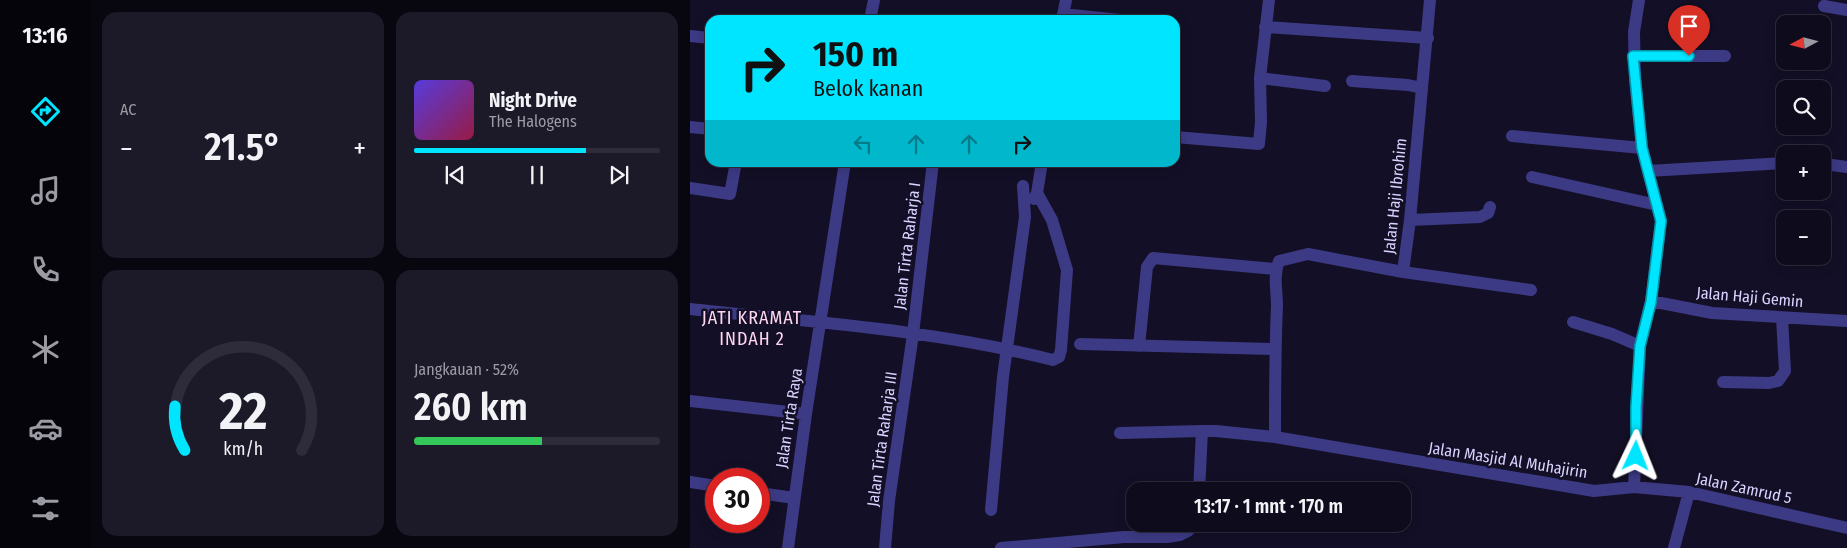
<!DOCTYPE html>
<html lang="id">
<head>
<meta charset="utf-8">
<style>
  :root { --surface:#0e0b1c; --page:#1c1929; --text:#f1f3f6; --muted:#9b9ba3; --line:#2e2b3b; --accent:#00e5ff }
  body { margin:0; font-family:"Fira Sans Condensed",sans-serif; background:var(--page); color:var(--text); height:100vh; display:flex; flex-direction:column; font-size:19px; white-space:nowrap }
  * { box-sizing:border-box; margin:0 }
  p { font-size:16px; color:var(--muted) }
  .icon { flex:none; width:28px; height:28px; fill:none; stroke:currentColor; stroke-width:2; stroke-linecap:round; stroke-linejoin:round }
  .map { position:relative; flex:1; overflow:hidden }
  .side { display:flex; flex-direction:column; gap:12px; padding:12px; background:#08060f; width:600px }
  .side>* { flex:none }
  .guide { position:absolute; left:15px; top:15px; width:475px; height:152px; border-radius:15px; box-shadow:0 2px 12px #0003,0 0 0 1px var(--line); background:#00e5ff; color:#111; overflow:hidden }
  .needle { width:32px; rotate:263deg }
  .controls { position:absolute; left:1086px; top:15px; display:grid; gap:10px }
  .controls a { display:grid; place-items:center; width:55px; height:55px; border-radius:10px; background:var(--surface); box-shadow:0 2px 12px #0003,0 0 0 1px var(--line); font-size:25px }
  .speed { position:absolute; left:15px; top:468px; display:flex; gap:10px; font-size:25px; font-weight:700; text-align:center }
  .speed>* { display:grid; place-content:center; width:65px; height:65px; border-radius:50%; background:var(--surface); box-shadow:0 2px 12px #0003,0 0 0 1px var(--line); line-height:1 }
  .speed .limit { border:8px solid #d22; background:#fff; color:#111 }
  .pin { position:absolute; display:grid; place-items:center; width:42px; height:42px; color:#fff; margin:-51px -21px; border-radius:50% 50% 50% 0; rotate:-45deg; box-shadow:0 0 5px #0007 }
  .pin .icon { rotate:45deg }
  .me { position:absolute; width:55px; margin:-28px; rotate:2deg; stroke-linejoin:round; filter:drop-shadow(0 0 4px #0008) }
  .turn { display:flex; align-items:center; gap:18px; height:105px; padding:0 25px; font-size:22px }
  .turn .icon { width:65px; height:65px; stroke-width:2.5 }
  .turn b { display:block; font-size:35px; line-height:42px }
  .lanes { display:flex; align-items:center; height:48px; padding:0 25px; background:#0003; justify-content:center; gap:25px; direction:ltr }
  .lanes .off { opacity:.35 }
  .big { font-size:38px; font-weight:600; line-height:1.1 }
  .side .widget { flex:1; display:flex; flex-direction:column; justify-content:center; gap:8px; min-width:0; padding:0 18px; border-radius:15px; background:var(--page) }
  .side .dial { align-items:center; gap:0 }
  .dial svg { height:130px; overflow:visible; fill:none; stroke:var(--line); stroke-width:7; stroke-linecap:round; text-anchor:middle }
  .dial text { fill:var(--text); stroke:none }
  .song { display:flex; align-items:center; gap:15px }
  .cover { width:60px; height:60px; border-radius:8px; background:linear-gradient(135deg,hsl(250 70% 55%),hsl(340 70% 35%)) }
  .played { height:5px; border-radius:2px; background:linear-gradient(90deg,var(--accent) 70%,var(--line) 70%) }
  .keys { display:flex; justify-content:space-around; direction:ltr }
  .heat { display:flex; justify-content:space-between; align-items:center; font-size:28px; direction:ltr }
  .charge { height:8px; border-radius:4px; background:linear-gradient(90deg,#34c759 52%,var(--line) 0) }
  .side .tiles { flex:1; display:grid; gap:12px; grid-template-columns:repeat(2,1fr) }
  .trip { position:absolute; left:436px; top:482px; width:285px; height:50px; border-radius:15px; background:var(--surface); box-shadow:0 2px 12px #0003,0 0 0 1px var(--line); font-weight:600; line-height:50px; text-align:center }
  main { display:flex; flex:1; min-height:0 }
  .tabs { display:flex; flex-direction:column; width:90px; justify-content:space-around; align-items:center; background:#06040b; color:var(--muted) }
  .tabs .icon { width:35px; height:35px }
  .tabs .current { color:var(--accent) }
  .tabs b { font-size:22px; color:var(--text) }
  .map>svg:first-child { display:block }
  .lines { fill:none; stroke-linecap:round; stroke-linejoin:round }
  .minor { stroke:#3d3a85; stroke-width:12 }
  .route-casing { stroke:#0095a6; stroke-width:12 }
  .route { stroke:#00e5ff; stroke-width:9 }
  .labels { text-anchor:middle; dominant-baseline:central; stroke-width:5; stroke-linejoin:round; paint-order:stroke }
  .street-label { font-size:16px; fill:#d9d4ff; stroke:#130f26 }
  .neighbourhood-label { font-size:18px; letter-spacing:1px; fill:#ffd6f0; stroke:#130f26 }
</style>
</head>
<body>
<main>
<nav class="tabs">
<b>13:16</b>
<svg class="icon current" aria-label="directions" viewBox="0 0 24 24"><path d="M12 3l9 9-9 9-9-9zM9 14v-3h6M13 9l2 2-2 2"/></svg>
<svg class="icon" aria-label="music" viewBox="0 0 24 24"><path d="M9 18V5l10-2v13"/><circle cx="6" cy="18" r="3"/><circle cx="16" cy="16" r="3"/></svg>
<svg class="icon" aria-label="phone" viewBox="0 0 24 24"><path d="M5 4h4l2 5-3 2q2 4 5 5l2-3 5 2v4C11 20 4 13 5 4z"/></svg>
<svg class="icon" aria-label="climate" viewBox="0 0 24 24"><path d="M12 3v18M4 7l16 10M4 17L20 7"/></svg>
<svg class="icon" aria-label="car" viewBox="0 0 24 24"><path d="M5 17H2v-5l4-1 3-4h7l3 4 3 1v5h-3M9 17h6M6 11h13"/><circle cx="7" cy="17" r="2"/><circle cx="17" cy="17" r="2"/></svg>
<svg class="icon" aria-label="filters" viewBox="0 0 24 24"><path d="M4 7h16M4 17h16"/><circle cx="9" cy="7" r="2"/><circle cx="15" cy="17" r="2"/></svg>
</nav>
<section class="side">
<div class="tiles">
<div class="widget"><p>AC</p>
<div class="heat"><a>−</a><b class="big">21.5°</b><a>+</a></div>
</div>
<div class="widget">
<div class="song"><i class="cover"></i><div><b>Night Drive</b><p>The Halogens</p></div></div>
<div class="played"></div>
<div class="keys"><svg class="icon" aria-label="previous" viewBox="0 0 24 24"><path d="M18 5L8 12l10 7zM5 5v14"/></svg><svg class="icon" aria-label="pause" viewBox="0 0 24 24"><path d="M8 5v14M16 5v14"/></svg><svg class="icon" aria-label="next" viewBox="0 0 24 24"><path d="M6 5l10 7-10 7zM19 5v14"/></svg></div>
</div>
<div class="widget dial"><svg viewBox="0 0 100 80">
<path d="M14 69A42 42 0 1 1 86 69"/>
<path d="M14 69A42 42 0 0 1 8 42" stroke="#00e5ff"/>
<text x="50" y="56" font-size="32" font-weight="700">22</text>
<text x="50" y="72" font-size="11">km/h</text>
</svg></div>
<div class="widget"><p>Jangkauan · 52%</p><b class="big">260 km</b><div class="charge"></div></div>
</div>
</section>
<div class="map">
<svg width="1157" height="548" viewBox="0 0 1157 548">
  <rect width="100%" height="100%" fill="#130f26"/>
  <g class="lines">
    <path class="minor" d="M1134,6L1157,10
      M373,14L430,20
      M180,20L184,0
      M372,20L376,0
      M575,27L738,38
      M0,36L20,38
      M943,56H1035
      M570,78L635,86
      M662,81L718,85L732,88
      M0,127L20,129
      M822,136L952,148
      M485,137L569,144L571,122L570,78L579,0
      M1142,165L1157,167
      M958,171L1095,163
      M842,177L967,205
      M0,188L40,194L46,162
      M344,199L347,193L352,162
      M720,220L790,217L798,213L800,207
      M713,272L841,290
      M961,301L1022,313L1157,321
      M0,309C121,322 245,330 363,360L369,357L371,350L377,270L362,220L347,193
      M883,322L922,334L950,346
      M390,344L584,349
      M449,346L457,267L463,258L585,269
      M1033,382L1079,383L1088,381L1095,371L1092,318
      M0,401L116,414
      M430,433L512,431
      M585,437C585,394 585,350 587,306C587,291 583,275 589,261L618,254L713,272L720,220L740,0
      M0,482L26,486
      M944,487L950,346L961,301L971,221L952,148L945,80L944,32L949,0
      M509,491L512,431H526L585,437L904,491L944,487L999,492L1157,528
      M69,493L104,498
      M301,510L313,377L335,217L333,186
      M98,548L116,414L155,162
      M195,548L199,501L223,334L243,162
      M311,548L434,537H477L490,535L498,531L505,524
      M984,548L999,492"/>
  </g>
  <g class="lines">
    <g class="route-casing">
      <path id="route" d="M946,456V407L950,346L961,302L971,221L952,148L943,56H999"/>
    </g>
    <use href="#route" class="route"/>
  </g>
  <g class="labels">
    <g class="street-label">
      <text transform="translate(705 196) rotate(-84)">Jalan Haji Ibrohim</text>
      <text transform="translate(217 246) rotate(-83)">Jalan Tirta Raharja I</text>
      <text transform="translate(1060 297) rotate(5)">Jalan Haji Gemin</text>
      <text transform="translate(99 418) rotate(-81)">Jalan Tirta Raya</text>
      <text transform="translate(192 439) rotate(-82)">Jalan Tirta Raharja III</text>
      <text transform="translate(818 460) rotate(9)">Jalan Masjid Al Muhajirin</text>
      <text transform="translate(1054 488) rotate(12)">Jalan Zamrud 5</text>
    </g>
    <g class="neighbourhood-label">
      <text x="62" y="318">JATI KRAMAT<tspan x="62" dy="21">INDAH 2</tspan></text>
    </g>
  </g>
</svg>
<div class="controls">
<a><svg class="needle" viewBox="-14 -14 28 28"><path d="M0-13l5 13h-10z" fill="#e53935"/><path d="M0 13l5-13h-10z" fill="#9b9ba3"/></svg></a>
<a><svg class="icon" aria-label="search" viewBox="0 0 24 24"><circle cx="10" cy="10" r="6"/><path d="M15 15l6 6"/></svg></a>
<a>+</a>
<a>−</a>
</div>
<div class="speed"><div class="limit">30</div></div>
<div class="pin" style="left:999px;top:56px;background:#d93025"><svg class="icon" aria-label="arrive" viewBox="0 0 24 24"><path d="M6 21V4h12l-3 4 3 4H6"/></svg></div>
<svg class="me" style="left:946px;top:456px" viewBox="-20 -20 40 40"><path d="M0-17L14 15 0 8-14 15z" fill="#00e5ff" stroke="#fff" stroke-width="4"/></svg>
<div class="trip">13:17 · 1 mnt · 170 m</div>
<div class="guide">
<div class="turn"><svg class="icon" aria-label="right" viewBox="0 0 24 24"><path d="M7 20v-9h11M14 6l5 5-5 5"/></svg><div><b>150 m</b>Belok kanan</div></div>
<div class="lanes"><svg class="icon off" aria-label="left" viewBox="0 0 24 24"><path d="M17 20v-9H6M10 6l-5 5 5 5"/></svg><svg class="icon off" aria-label="ahead" viewBox="0 0 24 24"><path d="M12 20V5M6 11l6-6 6 6"/></svg><svg class="icon off" aria-label="ahead" viewBox="0 0 24 24"><path d="M12 20V5M6 11l6-6 6 6"/></svg><svg class="icon" aria-label="right" viewBox="0 0 24 24"><path d="M7 20v-9h11M14 6l5 5-5 5"/></svg></div>
</div>
</div>
</main>
</body>
</html>
